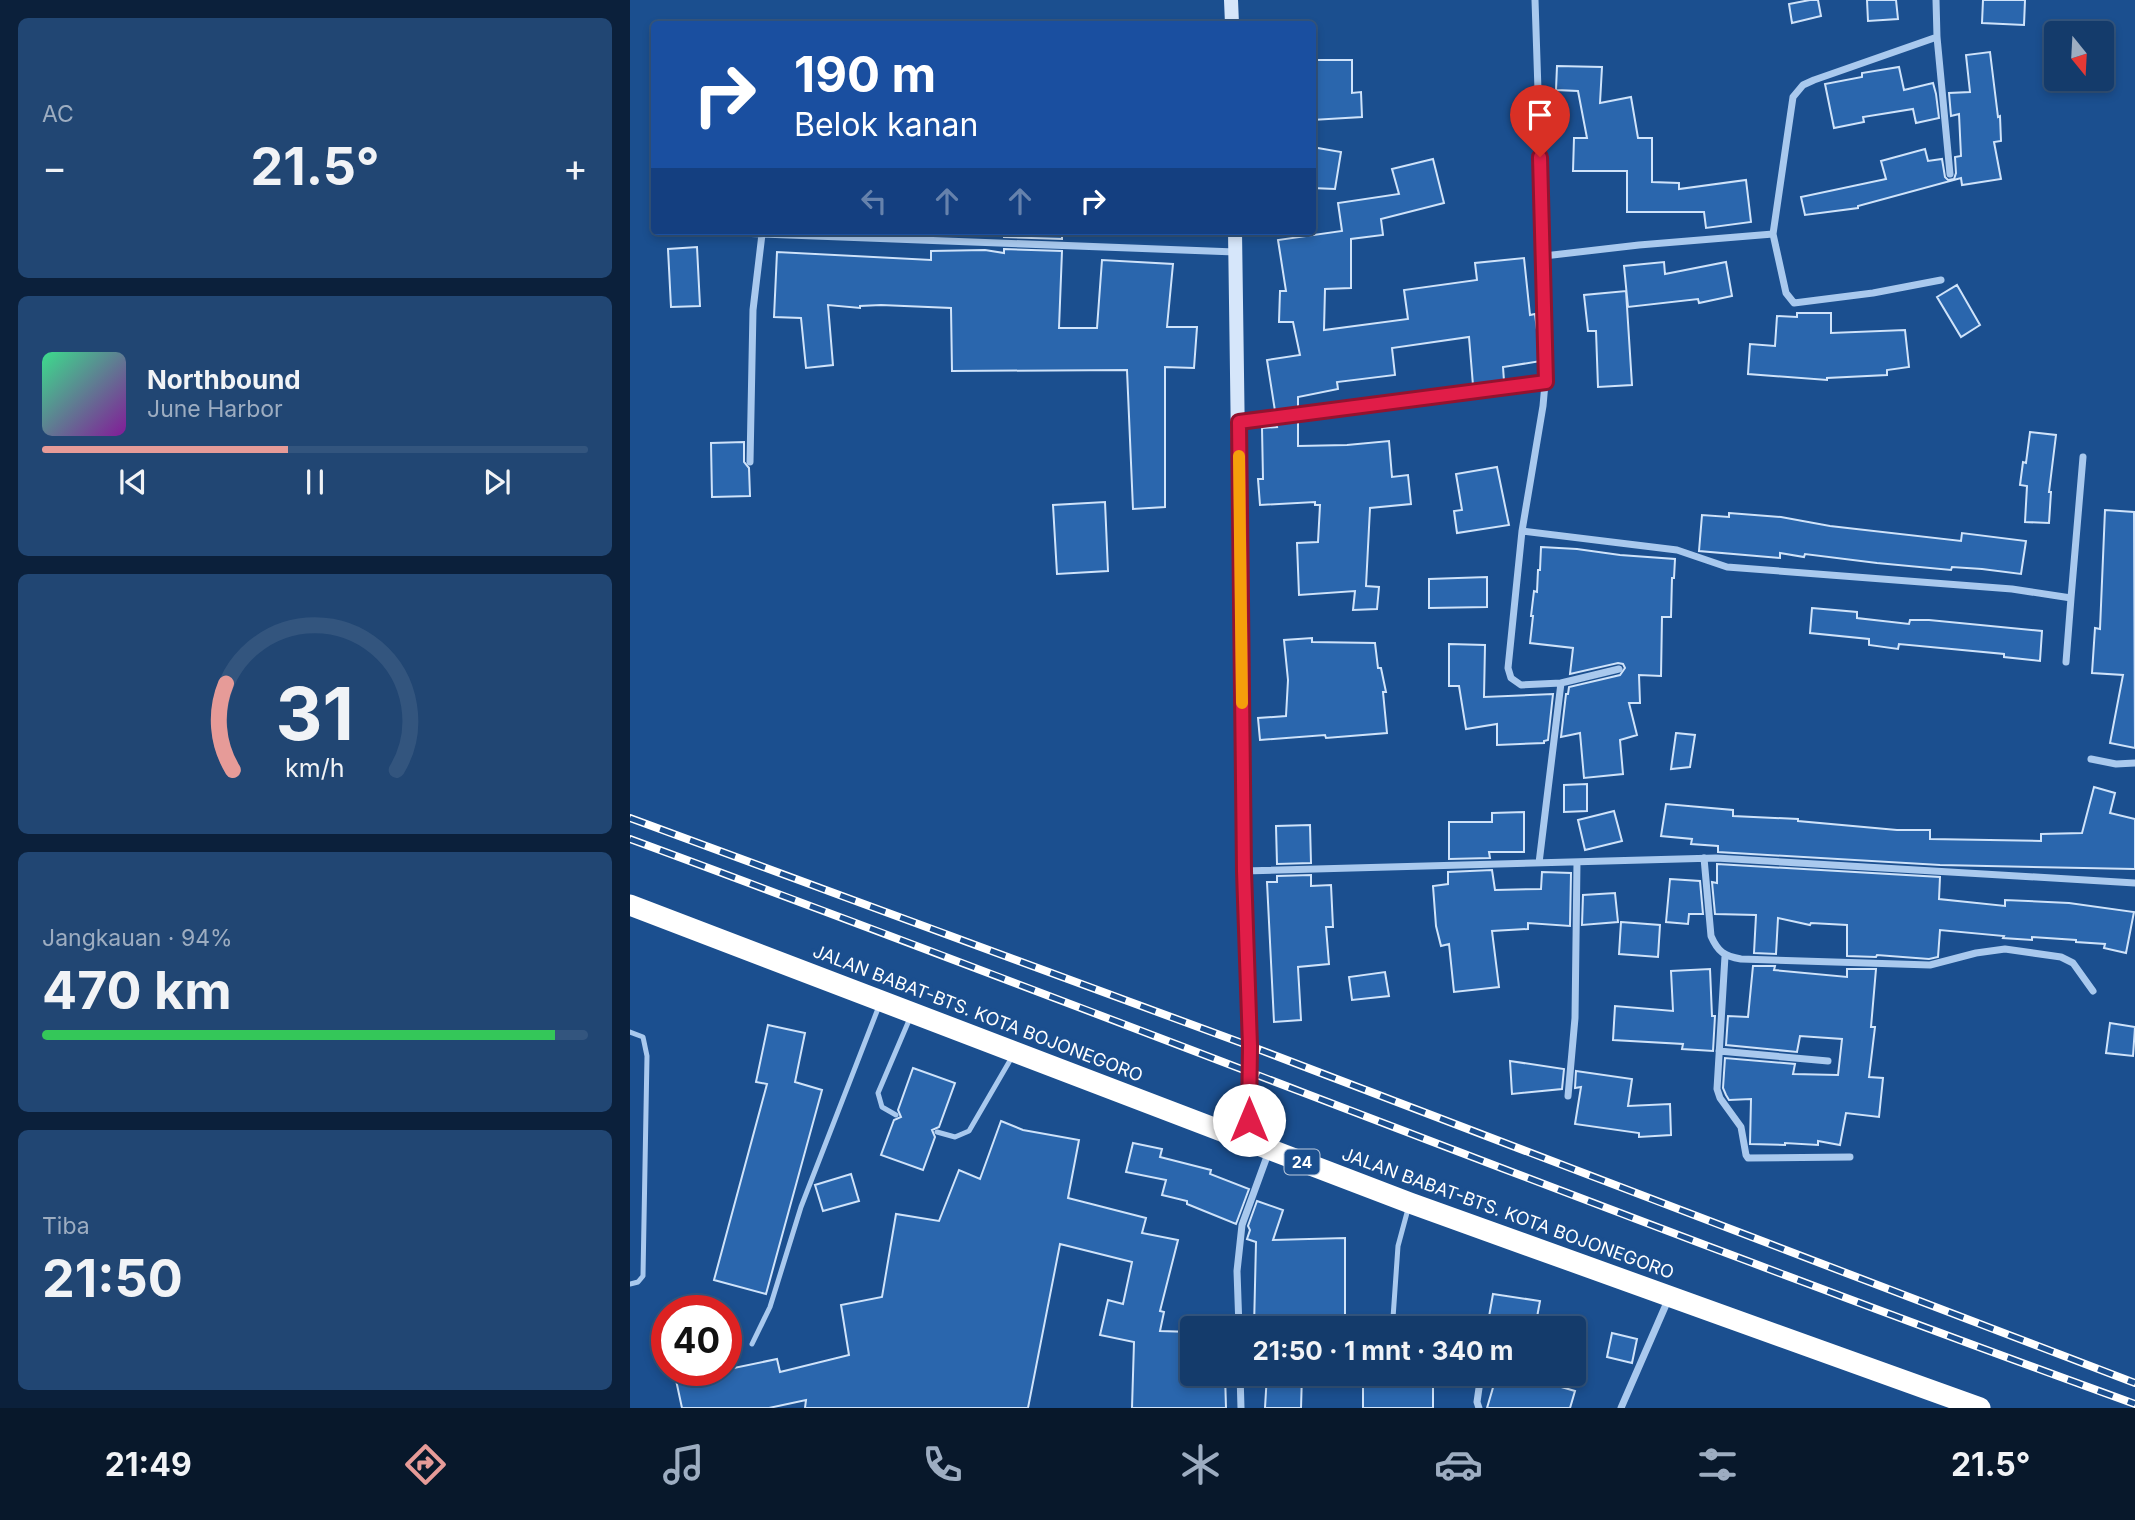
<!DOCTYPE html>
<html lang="id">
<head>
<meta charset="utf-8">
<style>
  :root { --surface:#143b6b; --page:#214673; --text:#f1f3f6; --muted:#9dadc1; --line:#33557e; --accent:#e69b98 }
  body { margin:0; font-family:Inter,sans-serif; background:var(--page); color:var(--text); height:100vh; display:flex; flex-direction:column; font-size:26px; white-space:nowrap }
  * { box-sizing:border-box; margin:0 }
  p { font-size:23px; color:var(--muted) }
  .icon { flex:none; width:38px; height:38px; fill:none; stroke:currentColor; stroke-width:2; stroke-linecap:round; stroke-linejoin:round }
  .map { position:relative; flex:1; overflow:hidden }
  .panel { display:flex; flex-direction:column; gap:18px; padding:18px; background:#0b203b; width:630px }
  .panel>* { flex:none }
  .guide { position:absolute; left:21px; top:21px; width:665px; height:214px; border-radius:7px; box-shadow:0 4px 10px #0003,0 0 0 2px var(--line); background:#1a4fa0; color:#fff; overflow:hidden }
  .needle { width:46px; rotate:162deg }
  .buttons { position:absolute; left:1414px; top:21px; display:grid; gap:14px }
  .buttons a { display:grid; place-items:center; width:70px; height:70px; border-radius:7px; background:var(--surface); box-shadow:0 4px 10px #0003,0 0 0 2px var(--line); font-size:35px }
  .speed { position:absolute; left:21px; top:1295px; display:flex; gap:14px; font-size:35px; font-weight:700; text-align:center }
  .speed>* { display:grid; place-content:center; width:91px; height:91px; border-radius:50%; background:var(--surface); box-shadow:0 4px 10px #0003,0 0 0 2px var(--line); line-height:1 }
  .speed .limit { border:10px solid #d22; background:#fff; color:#111 }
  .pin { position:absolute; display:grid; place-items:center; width:60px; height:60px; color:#fff; margin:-72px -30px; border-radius:50% 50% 50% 0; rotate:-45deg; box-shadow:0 0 7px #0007 }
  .pin .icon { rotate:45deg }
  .me { position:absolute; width:77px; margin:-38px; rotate:0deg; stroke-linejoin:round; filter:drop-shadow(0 0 5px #0008) }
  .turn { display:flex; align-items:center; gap:24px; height:147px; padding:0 28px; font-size:32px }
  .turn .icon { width:91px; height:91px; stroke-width:2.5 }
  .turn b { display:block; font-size:49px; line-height:60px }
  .lanes { display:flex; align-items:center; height:66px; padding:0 28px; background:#0003; justify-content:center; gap:35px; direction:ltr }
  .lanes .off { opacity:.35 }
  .big { font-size:52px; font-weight:700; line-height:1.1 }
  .panel .tile { flex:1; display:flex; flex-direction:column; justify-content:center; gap:10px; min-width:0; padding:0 24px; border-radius:10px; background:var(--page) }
  .panel .dial { align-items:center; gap:0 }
  .dial svg { height:182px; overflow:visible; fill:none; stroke:var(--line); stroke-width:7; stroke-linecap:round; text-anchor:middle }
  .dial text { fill:var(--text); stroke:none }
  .song { display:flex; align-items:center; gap:21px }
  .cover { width:84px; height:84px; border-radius:10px; background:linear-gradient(135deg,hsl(150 70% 55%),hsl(290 70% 35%)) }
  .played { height:7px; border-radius:4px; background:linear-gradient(90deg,var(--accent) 45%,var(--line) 45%) }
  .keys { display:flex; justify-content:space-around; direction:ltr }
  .heat { display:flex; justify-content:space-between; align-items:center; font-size:38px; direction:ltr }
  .charge { height:10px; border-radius:5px; background:linear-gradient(90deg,#34c759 94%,var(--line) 0) }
  .trip { position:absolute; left:550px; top:1316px; width:406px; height:70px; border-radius:7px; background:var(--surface); box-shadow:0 4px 10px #0003,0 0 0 2px var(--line); font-weight:700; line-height:70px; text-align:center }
  .tab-bar { display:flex; height:112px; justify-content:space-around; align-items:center; background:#08182b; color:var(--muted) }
  .tab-bar .icon { width:49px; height:49px }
  .tab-bar .on { color:var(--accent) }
  .tab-bar b { font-size:32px; color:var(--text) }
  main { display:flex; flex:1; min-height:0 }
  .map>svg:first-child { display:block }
  .building { fill:#2a66ad; stroke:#cfe3fa; stroke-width:2 }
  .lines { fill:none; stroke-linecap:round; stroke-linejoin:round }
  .lane { stroke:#a9c9ee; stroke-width:5 }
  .street { stroke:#a9c9ee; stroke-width:7 }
  .secondary { stroke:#d6e6fa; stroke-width:14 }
  .highway { stroke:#fff; stroke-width:21 }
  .rail-casing { stroke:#fff; stroke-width:8 }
  .rail { stroke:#1b4f8f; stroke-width:5; stroke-dasharray:16; stroke-linecap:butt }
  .route-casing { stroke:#92132f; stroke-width:18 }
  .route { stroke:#e11d48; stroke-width:12 }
  .slow { stroke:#f59e0b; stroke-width:12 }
  .labels { text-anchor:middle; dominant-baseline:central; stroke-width:7; stroke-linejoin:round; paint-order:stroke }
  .shield { fill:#1b4f8f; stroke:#bbcadd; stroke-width:2 }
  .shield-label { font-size:16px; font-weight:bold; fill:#fff }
  .street-label { font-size:18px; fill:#fff; stroke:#1b4f8f }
</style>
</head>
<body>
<main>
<section class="panel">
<div class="tile"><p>AC</p>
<div class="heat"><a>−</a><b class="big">21.5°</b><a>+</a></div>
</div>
<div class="tile">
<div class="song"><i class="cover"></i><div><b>Northbound</b><p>June Harbor</p></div></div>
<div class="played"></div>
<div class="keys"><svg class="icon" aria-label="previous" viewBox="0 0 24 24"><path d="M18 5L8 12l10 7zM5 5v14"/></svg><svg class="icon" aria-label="pause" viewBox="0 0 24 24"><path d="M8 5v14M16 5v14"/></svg><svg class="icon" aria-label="next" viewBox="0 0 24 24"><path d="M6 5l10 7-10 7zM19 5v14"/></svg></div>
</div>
<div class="tile dial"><svg viewBox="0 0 100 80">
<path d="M14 69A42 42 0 1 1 86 69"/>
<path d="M14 69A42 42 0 0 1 11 31" stroke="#e69b98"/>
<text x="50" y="56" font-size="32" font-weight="700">31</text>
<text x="50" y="72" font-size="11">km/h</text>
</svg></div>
<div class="tile"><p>Jangkauan · 94%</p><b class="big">470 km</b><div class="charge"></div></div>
<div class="tile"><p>Tiba</p><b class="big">21:50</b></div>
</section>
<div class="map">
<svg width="1505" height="1408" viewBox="0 0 1505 1408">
  <rect width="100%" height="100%" fill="#1b4f8f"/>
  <path class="building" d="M1180,0H1188L1191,16L1162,23L1159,4Z
    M1237,0H1266L1268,19L1238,21Z
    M1353,0H1395L1394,25L1352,23Z
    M1360,52L1368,117L1370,116L1371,141L1364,142L1371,179L1332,185L1331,178L1228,206V208L1175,215L1171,197L1256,179L1251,161L1295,149L1298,161L1312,159L1315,177L1318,180L1324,179L1326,173L1325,157L1331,156L1329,114L1321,116L1319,93L1340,92L1336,55Z
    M682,60H722V93L731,92L732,117L682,120Z
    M927,66L972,67L970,103L1001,97L1008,138H1022V182L1049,183V189L1116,180L1121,222L1076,228L1074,212H997V171H943L944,138H957L948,91L926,90Z
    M1269,67L1274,90L1303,83L1306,94L1309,118L1286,123L1283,109L1233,117L1234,122L1204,128L1195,84L1232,77V73Z
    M682,147L711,152L705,189L682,188Z
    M803,159L814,203L751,219L753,235L721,239V288L695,289L694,330L778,319L774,290L847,280L845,263L894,258L900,315L905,314L911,361L873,367L874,381L843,385L839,337L762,348L765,375L707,382L708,389L668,397V408L645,411L637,360L670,355L663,322H649L650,291H656L648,240L712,231L708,203L769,194L762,169Z
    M374,231H432V239L374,237Z
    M67,247L70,306L41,307L38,249Z
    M374,249L432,251L429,328H467L472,260L543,264L537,327H567L564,368L535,367V507L503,509L497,370L322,371L321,308L251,305L230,306V308L198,305L203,365L176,368L171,318L144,317L147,252L301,260V251L355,250L374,253Z
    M1034,262L1035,274L1096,262L1102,296L1069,303L1068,299L998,307L994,266Z
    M1327,285L1350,325L1331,337L1307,297Z
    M996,291L1002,385L968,387L966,331H958L954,295Z
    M1167,313H1201V333L1275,330L1279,367L1257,370V375L1197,378V380L1118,374L1120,344L1145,346L1147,316L1167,317Z
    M668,420V446L717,445L759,441L762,477L778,475L781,504L740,508L736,586L749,587L747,609L723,610L725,591L669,595L667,543L688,542L690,505H685V502L630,505L628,479H633L632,428L647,427L646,423Z
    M1400,432L1426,435L1419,492H1421L1419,523L1395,522L1397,486L1390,485L1393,462L1396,463Z
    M114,442V462L119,468L120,496L82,497L81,443Z
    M867,467L879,525L827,533L824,511L832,510L826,474Z
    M475,502L478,571L427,574L423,505Z
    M1475,510L1504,512L1505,748L1480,743L1493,675L1462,673L1465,628L1470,629Z
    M1099,513L1151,517L1200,526L1331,541L1332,533L1396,541L1391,574L1352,569L1322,567L1321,570L1247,563L1175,554L1174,557L1150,553V558L1069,551L1072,515L1099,517Z
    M911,547L947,549L990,555L1045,559L1044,578H1042L1041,617H1032L1031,676L1009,675L1010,703H999L1007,735L990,740L993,774L954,778L950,733L931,737L936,694H938L939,687L990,675L995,668L993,664L988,663L940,674L943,648L900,643L903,616H901L904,591L907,592L908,570H910Z
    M857,577V607L799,608V579Z
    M1182,608L1227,612V618L1279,624L1280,620H1299L1412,631L1410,661L1374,657V654L1269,644L1268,649L1239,645V639L1180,633Z
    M682,638V642L745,643L748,668H751L756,692H753L757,733L696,738L695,735L630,740L628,718L656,716L658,680L654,640Z
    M819,644L855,645L854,697L923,694L918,740L914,741V743L867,745V724L836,729L829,686H819Z
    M1046,733L1065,735L1060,767L1041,769Z
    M957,784V811L934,812V785Z
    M1464,787L1485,793L1480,813L1505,819V869L1310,865L1088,852V846L1061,844L1062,839L1031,836L1036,804L1103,810V816L1168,819V821L1267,830H1300V839L1411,841V834L1452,833Z
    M984,811L992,841L955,850L948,820Z
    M894,812V852H859L860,858L819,859V822H862V813Z
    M680,825L681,863L647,864L646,826Z
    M1087,864L1310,877L1309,899L1375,906V900L1439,903L1504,912L1496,953L1474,948L1475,944L1446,942V940L1402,937V940L1373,938L1374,936L1310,930L1308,957L1299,959L1247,955L1246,957L1217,956V925L1181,923L1180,925L1148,918L1146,954L1124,953L1126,915L1085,914L1082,882L1087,883Z
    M862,870L865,890L911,889L912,872L941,873L940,926L898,923V929L862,931L869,987L824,992L819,944L811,946L806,926L803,886L818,884V872Z
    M681,875V886L701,885L703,927H696L699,964L668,967L671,1020L644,1022L637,882H647V876Z
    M1040,879L1070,881L1073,914H1059L1058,924L1036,922Z
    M985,893L988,922L952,925L953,895Z
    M991,922L1030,925L1028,957L989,954Z
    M1123,966H1145L1144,970L1217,977V969H1246L1241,1027H1245L1239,1077L1253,1078L1249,1117L1216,1113L1210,1145L1188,1141V1145L1155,1143V1145L1120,1144L1121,1099L1099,1100L1096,1095L1093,1088L1095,1058L1165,1064L1163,1074L1208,1075L1212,1039L1170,1036L1167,1052L1096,1045L1098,1016L1118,1017Z
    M1080,969L1082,1016H1085L1083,1051L1052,1049L1053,1044L983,1040L985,1006L1043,1011L1041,971Z
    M755,972L759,996L722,1000L719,977Z
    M1480,1023L1505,1027L1503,1056L1476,1053Z
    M138,1025L175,1033L165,1082L192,1090L136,1294L84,1280L137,1084L126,1082Z
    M880,1061L934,1069L932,1089L882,1094Z
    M283,1068L325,1083L309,1127L302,1130L305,1137L293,1170L251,1155L264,1120L271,1117L268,1110Z
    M946,1071L1002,1079L998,1106L1040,1104L1041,1135L1009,1137V1133L945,1124L951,1087L945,1088Z
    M371,1121L393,1130L449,1140L438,1198L516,1218L512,1233L548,1240L530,1311L534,1312L530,1331L562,1332V1374H595L596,1408H502L504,1342L470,1335L478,1300L493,1304L502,1262L430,1244L398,1408H175L176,1400L139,1408H52L46,1380L147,1359L150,1372L219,1355L211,1305L252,1297L266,1214L309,1221L329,1170L350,1179Z
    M503,1143L532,1149L530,1157L581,1170L580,1174L619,1189L606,1224L557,1204V1201L532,1195L536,1180L496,1172Z
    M221,1174L229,1201L193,1211L185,1185Z
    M627,1201L653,1210L643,1240L715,1238V1328H624L626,1242L617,1239L620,1230L618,1226Z
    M863,1294L910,1301L905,1328H857Z
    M982,1333L1007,1339L1002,1363L977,1357Z
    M637,1374H672L671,1408H635Z
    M733,1374H803V1408H733Z
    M867,1374H886L945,1391L940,1408H857Z"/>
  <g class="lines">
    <path class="lane" d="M0,1032L13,1037L17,1056L13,1276L8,1282L0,1284
      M266,1115L252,1107L248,1093L280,1018
      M307,1132L325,1137L339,1131L382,1057
      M763,1318L768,1246L778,1209
      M122,1344L140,1307L171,1207L249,1006"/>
    <path class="street" d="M905,0L917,361L913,406L892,531L878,668L881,678L891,685L931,683L909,863
      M1306,0L1307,37L1320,174
      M56,231L605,252
      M1143,234L1156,293L1164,303L1243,293L1311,280
      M914,256L1009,245L1143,234L1163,97L1173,85L1184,80L1307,37
      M609,422L916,382
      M120,462L123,310L132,234
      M892,531L1047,550L1097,567L1382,589L1441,598L1453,457
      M1436,662L1441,598
      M931,683L989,669
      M1461,759L1486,764L1505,763
      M1074,858L1081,936C1088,952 1094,956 1111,959L1300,965L1346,953L1375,949L1431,957L1443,963L1463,991
      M614,871L1086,858L1505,883
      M1095,956L1087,1089L1090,1098L1111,1127L1116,1155L1118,1158L1220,1157
      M1089,1051L1198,1061
      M938,1096L945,1018L947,862
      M609,1328L607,1271L612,1225L639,1151
      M610,1374L611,1408
      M849,1408L847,1402L851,1374
      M991,1408L1038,1300"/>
    <path class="secondary" d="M601,0L602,24
      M605,231L614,871L620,1046L619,1143"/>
    <path class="highway" d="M0,905L780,1203L1350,1408"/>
    <g class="rail-casing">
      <path id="rail" d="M0,818L620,1046L1505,1383
        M0,839C503,1024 1001,1222 1505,1404"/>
    </g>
    <use href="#rail" class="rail"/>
  </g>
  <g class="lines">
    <g class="route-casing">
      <path id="route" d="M619,1120L620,1046L614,871L609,422L916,382L910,157"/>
    </g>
    <use href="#route" class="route"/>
    <path class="slow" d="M609,456L612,703"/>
  </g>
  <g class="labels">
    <rect class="shield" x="654.5" y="1149.5" width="35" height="25" rx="5"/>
    <g class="shield-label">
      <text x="672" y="1162">24</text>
    </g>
    <g class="street-label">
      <text transform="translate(348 1013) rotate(21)">JALAN BABAT-BTS. KOTA BOJONEGORO</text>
      <text transform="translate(878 1213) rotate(20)">JALAN BABAT-BTS. KOTA BOJONEGORO</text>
    </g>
  </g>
</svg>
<div class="buttons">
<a><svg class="needle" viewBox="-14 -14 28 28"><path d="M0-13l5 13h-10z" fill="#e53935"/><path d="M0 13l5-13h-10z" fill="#9dadc1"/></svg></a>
</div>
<div class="speed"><div class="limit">40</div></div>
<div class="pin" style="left:910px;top:157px;background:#d93025"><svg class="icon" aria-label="arrive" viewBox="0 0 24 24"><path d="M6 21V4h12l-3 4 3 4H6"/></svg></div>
<svg class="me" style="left:619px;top:1120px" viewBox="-20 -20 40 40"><circle r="19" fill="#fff"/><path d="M0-13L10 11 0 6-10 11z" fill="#e11d48"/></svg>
<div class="trip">21:50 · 1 mnt · 340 m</div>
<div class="guide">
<div class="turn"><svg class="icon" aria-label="right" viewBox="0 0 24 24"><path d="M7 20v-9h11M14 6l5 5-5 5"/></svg><div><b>190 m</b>Belok kanan</div></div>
<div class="lanes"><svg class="icon off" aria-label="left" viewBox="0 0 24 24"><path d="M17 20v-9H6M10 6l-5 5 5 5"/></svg><svg class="icon off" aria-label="ahead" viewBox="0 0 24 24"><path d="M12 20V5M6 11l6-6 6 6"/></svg><svg class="icon off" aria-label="ahead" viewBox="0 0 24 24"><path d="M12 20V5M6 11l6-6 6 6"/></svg><svg class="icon" aria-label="right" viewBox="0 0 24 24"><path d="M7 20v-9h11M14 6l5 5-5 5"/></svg></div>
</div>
</div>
</main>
<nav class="tab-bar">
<b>21:49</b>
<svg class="icon on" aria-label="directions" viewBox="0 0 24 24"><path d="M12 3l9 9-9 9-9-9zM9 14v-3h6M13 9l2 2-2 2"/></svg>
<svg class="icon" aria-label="music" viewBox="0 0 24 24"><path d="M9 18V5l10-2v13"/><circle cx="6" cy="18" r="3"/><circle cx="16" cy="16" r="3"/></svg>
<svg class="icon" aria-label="phone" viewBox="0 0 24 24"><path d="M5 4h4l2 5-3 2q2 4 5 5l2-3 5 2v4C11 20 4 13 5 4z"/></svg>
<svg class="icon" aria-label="climate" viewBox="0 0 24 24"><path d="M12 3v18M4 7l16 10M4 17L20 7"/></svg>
<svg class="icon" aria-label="car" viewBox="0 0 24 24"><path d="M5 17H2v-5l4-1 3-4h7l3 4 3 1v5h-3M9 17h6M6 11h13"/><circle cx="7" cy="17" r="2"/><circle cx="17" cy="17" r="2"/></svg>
<svg class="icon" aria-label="filters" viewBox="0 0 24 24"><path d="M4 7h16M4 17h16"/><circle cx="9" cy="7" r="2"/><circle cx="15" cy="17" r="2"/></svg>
<b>21.5°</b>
</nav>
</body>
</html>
